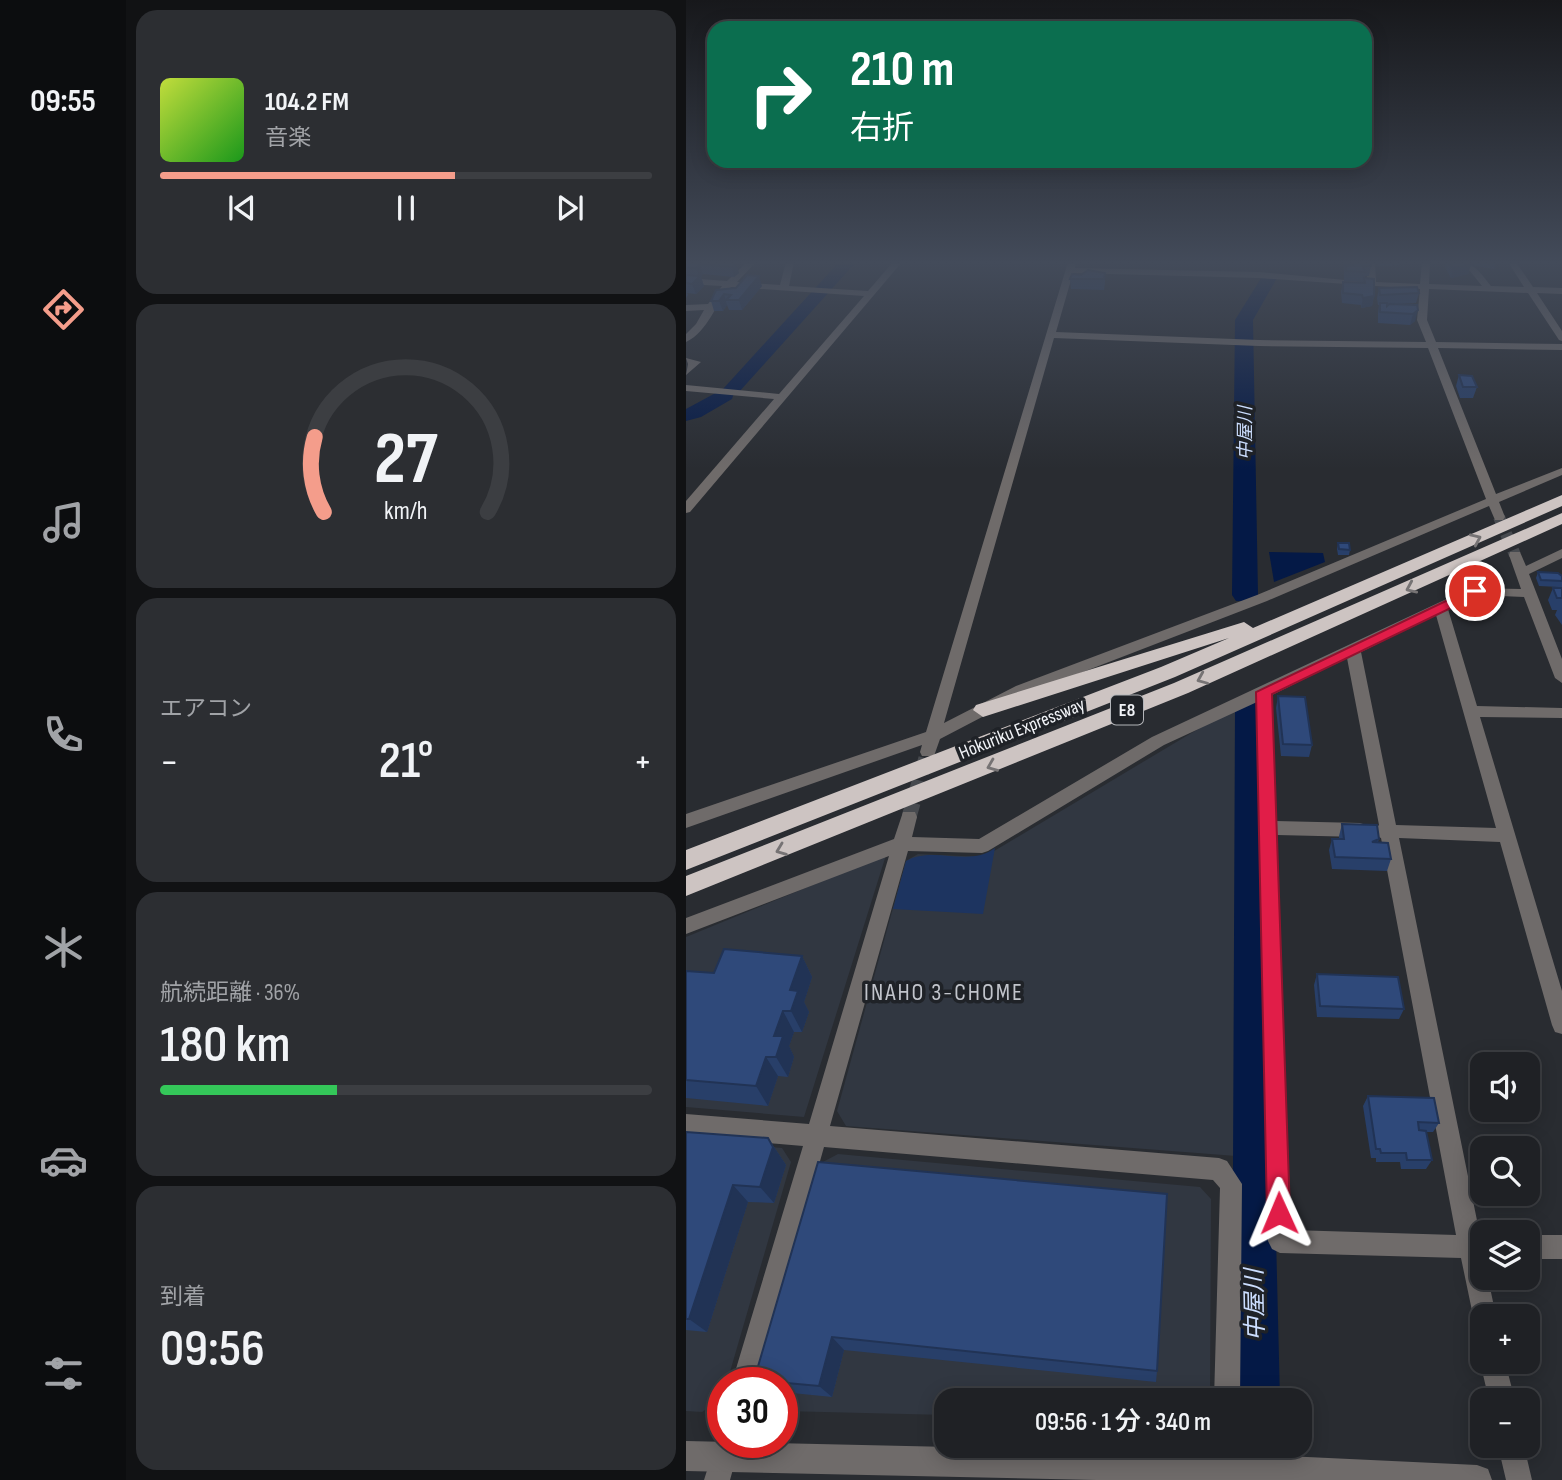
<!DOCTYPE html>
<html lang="ja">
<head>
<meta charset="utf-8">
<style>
  :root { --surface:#1f2125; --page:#2c2e32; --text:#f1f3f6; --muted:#a1a3a7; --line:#3c3e42; --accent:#f49d8b }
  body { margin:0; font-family:"Sofia Sans Condensed","Noto Sans JP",sans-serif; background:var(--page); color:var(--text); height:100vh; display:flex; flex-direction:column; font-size:26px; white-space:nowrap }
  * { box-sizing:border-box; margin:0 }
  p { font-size:23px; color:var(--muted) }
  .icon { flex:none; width:38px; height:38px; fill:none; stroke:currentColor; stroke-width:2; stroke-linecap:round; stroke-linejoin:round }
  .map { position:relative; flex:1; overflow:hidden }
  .sheet { display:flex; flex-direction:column; gap:10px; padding:10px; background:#111214; width:560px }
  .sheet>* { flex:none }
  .guide { position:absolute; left:21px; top:21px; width:665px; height:147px; border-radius:21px; box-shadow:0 4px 18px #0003,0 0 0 2px var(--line); background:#0b6e4f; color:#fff; overflow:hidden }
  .fabs { position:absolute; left:784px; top:1052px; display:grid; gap:14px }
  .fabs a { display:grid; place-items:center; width:70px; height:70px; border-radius:14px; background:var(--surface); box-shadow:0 4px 18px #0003,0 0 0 2px var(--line); font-size:35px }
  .speed { position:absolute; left:21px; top:1367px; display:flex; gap:14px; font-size:35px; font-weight:700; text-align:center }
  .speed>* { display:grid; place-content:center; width:91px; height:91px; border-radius:50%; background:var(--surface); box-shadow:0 4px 18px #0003,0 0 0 2px var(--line); line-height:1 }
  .speed .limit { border:10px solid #d22; background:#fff; color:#111 }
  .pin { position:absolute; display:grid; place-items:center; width:60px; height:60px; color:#fff; margin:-30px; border:4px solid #fff; border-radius:50%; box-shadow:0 2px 7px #0007 }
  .me { position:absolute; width:77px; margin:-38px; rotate:359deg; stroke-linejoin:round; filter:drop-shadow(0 0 5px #0008) }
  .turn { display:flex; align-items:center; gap:24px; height:147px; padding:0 28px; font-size:32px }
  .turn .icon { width:91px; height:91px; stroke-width:2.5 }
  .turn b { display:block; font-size:49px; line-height:60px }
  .big { font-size:52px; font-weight:600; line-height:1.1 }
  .sheet .tile { flex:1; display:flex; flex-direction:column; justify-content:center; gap:10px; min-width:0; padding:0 24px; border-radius:21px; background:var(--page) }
  .sheet .dial { align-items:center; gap:0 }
  .dial svg { height:182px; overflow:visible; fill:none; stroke:var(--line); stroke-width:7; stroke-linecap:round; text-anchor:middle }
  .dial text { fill:var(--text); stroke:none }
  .song { display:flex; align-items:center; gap:21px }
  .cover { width:84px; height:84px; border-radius:10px; background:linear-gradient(135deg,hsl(70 70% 55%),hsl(120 70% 35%)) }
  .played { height:7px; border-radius:4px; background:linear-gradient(90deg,var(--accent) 60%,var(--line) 60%) }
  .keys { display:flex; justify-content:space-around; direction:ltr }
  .heat { display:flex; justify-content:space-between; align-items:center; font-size:38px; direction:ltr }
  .charge { height:10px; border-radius:5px; background:linear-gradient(90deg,#34c759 36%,var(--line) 0) }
  .trip { position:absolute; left:248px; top:1388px; width:378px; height:70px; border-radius:21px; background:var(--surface); box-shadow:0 4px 18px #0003,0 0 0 2px var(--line); font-weight:600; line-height:70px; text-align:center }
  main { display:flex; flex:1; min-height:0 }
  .menu { display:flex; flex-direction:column; width:126px; justify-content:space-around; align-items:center; background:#0c0d0f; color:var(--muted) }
  .menu .icon { width:49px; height:49px }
  .menu .active { color:var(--accent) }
  .menu b { font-size:32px; color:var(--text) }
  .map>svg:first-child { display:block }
  .built { fill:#313741 }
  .green { fill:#1d3460 }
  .water { fill:#041946 }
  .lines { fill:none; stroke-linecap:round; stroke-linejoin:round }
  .river { fill:#041946; fill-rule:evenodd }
  .minor-tunnel-far1 { stroke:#474a4f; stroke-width:12; stroke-dasharray:12 6; stroke-linecap:butt }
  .minor-tunnel { stroke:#474a4f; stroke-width:15; stroke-dasharray:15 8; stroke-linecap:butt }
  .minor { fill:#6f6b6a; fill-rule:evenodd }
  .tertiary { fill:#6f6b6a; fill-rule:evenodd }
  .motorway { fill:#cdc4c2; fill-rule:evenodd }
  .wall { fill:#283f69 }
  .shaded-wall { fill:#213355 }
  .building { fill:#2f497a; stroke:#213355; stroke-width:2 }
  .oneway { stroke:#767374 }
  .route { fill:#e11d48; stroke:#92132f; stroke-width:2 }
  .labels { text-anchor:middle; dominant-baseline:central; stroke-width:7; stroke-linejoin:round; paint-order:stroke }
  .far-water-label { font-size:18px; font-style:italic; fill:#ccdefe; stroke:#1f2227 }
  .shield { fill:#1f2227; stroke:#b3b5b9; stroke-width:2 }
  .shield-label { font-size:18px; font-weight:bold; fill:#f2f4f8 }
  .street-label { font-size:19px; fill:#f2f4f8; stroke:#1f2227 }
  .near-neighbourhood-label { font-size:24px; letter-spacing:2px; fill:#c1c4cb; stroke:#1f2227 }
  .near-water-label { font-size:24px; font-style:italic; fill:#ccdefe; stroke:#1f2227 }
</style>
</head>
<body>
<main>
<nav class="menu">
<b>09:55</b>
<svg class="icon active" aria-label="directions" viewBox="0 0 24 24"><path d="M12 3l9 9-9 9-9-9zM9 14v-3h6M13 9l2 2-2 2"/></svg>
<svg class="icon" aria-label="music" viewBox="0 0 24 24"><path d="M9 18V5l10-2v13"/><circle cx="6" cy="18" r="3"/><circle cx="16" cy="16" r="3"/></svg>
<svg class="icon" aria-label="phone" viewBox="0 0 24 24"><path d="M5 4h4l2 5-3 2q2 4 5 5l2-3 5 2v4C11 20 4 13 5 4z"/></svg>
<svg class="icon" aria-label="climate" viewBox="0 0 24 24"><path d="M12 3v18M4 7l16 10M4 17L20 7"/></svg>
<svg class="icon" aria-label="car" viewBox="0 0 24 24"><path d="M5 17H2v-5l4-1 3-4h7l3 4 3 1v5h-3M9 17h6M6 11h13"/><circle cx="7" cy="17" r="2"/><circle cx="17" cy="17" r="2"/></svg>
<svg class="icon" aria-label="filters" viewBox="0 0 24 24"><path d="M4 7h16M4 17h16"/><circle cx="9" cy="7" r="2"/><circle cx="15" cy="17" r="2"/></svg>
</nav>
<section class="sheet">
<div class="tile">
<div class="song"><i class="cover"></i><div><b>104.2 FM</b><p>音楽</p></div></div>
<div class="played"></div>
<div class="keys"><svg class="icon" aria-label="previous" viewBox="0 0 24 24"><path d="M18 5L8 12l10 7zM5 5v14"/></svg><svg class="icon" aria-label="pause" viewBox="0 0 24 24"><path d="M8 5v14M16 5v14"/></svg><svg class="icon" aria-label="next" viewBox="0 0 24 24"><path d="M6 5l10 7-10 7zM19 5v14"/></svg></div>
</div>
<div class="tile dial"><svg viewBox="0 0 100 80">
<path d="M14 69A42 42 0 1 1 86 69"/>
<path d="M14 69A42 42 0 0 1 10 36" stroke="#f49d8b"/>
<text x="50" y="56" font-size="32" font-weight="700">27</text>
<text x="50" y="72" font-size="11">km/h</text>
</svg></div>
<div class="tile"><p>エアコン</p>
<div class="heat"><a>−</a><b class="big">21°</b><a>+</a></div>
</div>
<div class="tile"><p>航続距離 · 36%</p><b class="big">180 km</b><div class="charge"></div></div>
<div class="tile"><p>到着</p><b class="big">09:56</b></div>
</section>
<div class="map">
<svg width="876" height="1480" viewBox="0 0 876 1480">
  <rect width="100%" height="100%" fill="#292c31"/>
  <path class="built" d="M549,707L550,1156L160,1126L151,1111L220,861L232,854L298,857Z
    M200,855L118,1117L0,1107V937Z
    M0,1140L96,1148L105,1162L41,1382H37L36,1399L16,1412L0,1411Z
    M152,1154L514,1187L525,1199L524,1400H261V1415L96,1411V1382H71L135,1163Z"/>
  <path class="green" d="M309,848L297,914L207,909L220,861C248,845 283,868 309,848Z"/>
  <path class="water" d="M583,552L637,553L639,562L588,582Z"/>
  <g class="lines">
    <path class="river" d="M153,262H170L53,392L48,393L46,399L15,417L0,421V409L37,389Z
      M583,273L591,278L567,320L572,595L568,601H550L546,595L549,320L577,275Z
      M563,696L573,699L577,706L594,1400H546L549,706L553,699Z
      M546,1446H596V1480H546Z"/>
    <path class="minor-tunnel-far1" d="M813,517L829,555"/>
    <path class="minor-tunnel" d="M223,817L240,758"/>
    <path class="minor" d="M61,262H70L51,282L94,285L100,262H108L103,286L182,291L207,262H216L4,512L0,513V501L88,399L0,391V385L93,394L178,296L45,287C29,303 23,331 0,342V334L10,324L18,310L0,311V305L22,304L36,286L0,284V278L41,281Z
      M382,262H390L389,268L573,272L681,282V262H689L690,282L734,284L736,262H744L743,284L796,286L784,271L772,262C789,262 795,274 805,286L838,287L822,262H830L847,287L876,288V294L851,293L876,331V341L873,340L842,293L743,289L741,320L750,342L876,344V350L752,348L810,494L876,468V475L813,502L819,517L817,520H809L803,506L581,601L340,694L254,739L248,756H236L234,752L236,745L0,828V814L240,732ZM387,273L573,278L734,289L731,320L740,342L573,340L370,332ZM368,338L573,346L742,348L800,499L571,595L330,686L258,723Z
      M0,358L15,362L0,375L2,364Z
      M876,549V558L843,574L876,659V683L869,678L838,597L791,595L762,609L791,706L876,708V718L794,717L876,991V1034L869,1032L866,1025L814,842L713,838L794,1235H796V1278H802L810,1316H796V1328L789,1325L775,1258L594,1253L586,1249L582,1241L571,702L478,745L302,851L296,853L222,851L144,1126L533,1158L541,1161L556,1184L554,1400H528L534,1188L527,1180L138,1147L72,1382H46L117,1146L0,1136V1114L123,1124L203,856L0,934V918L208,839L217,812H229L231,817L226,837L293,839L466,737L784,588L835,589L823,555L824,552H834L840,566ZM750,615L810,828L710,825L675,652ZM661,658L693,825L687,831L690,836L695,838L770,1235L605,1230L591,835L674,837L680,835L683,830L680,825L674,823L590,821L586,695Z
      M842,1235H876V1259H842Z
      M796,1358V1362H819L829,1400H803L794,1362Z
      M37,1439V1442H49L52,1451L44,1480H18L30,1442Z
      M527,1446H553L552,1468L548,1477L542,1480L530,1477L526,1468Z
      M812,1446H838L846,1480H820Z"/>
    <path class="tertiary" d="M0,1441L539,1453L791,1465L802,1469L806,1480H410L0,1471Z"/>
    <path class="motorway" d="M876,495V506L489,677L0,870V850L475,667L543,638L297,717L287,710L290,705L558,622L567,628Z
      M876,513V524L502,693L0,896V876L488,683Z"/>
  </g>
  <path class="wall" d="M0,262L41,263L53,273L48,277L17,274L15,277L18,286L10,294L1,293L2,295L0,298Z
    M659,262L685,266L683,276H679L677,282L658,281V270Z
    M692,262H714L713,265L691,266Z
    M760,262H810L808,269L785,265L782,274L765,278L759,267Z
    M419,273V283L418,290L385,289L384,279L395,275Z
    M678,278L688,296L686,306L675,308V305L656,303L655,292L657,282L677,283Z
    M76,286L56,310H43L41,305L37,311H28L25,301L30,290Z
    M693,288L733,293L730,303L712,304L731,305L729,321L724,325L692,323V313L693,305H692L691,298Z
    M773,375L791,387L787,398H774L770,386Z
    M652,543L664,550L663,555H652L651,549Z
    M852,572L876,576V625L869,615L871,610H866L862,600L867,588H873V587L853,586L850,578Z
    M592,696L626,745L623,757L595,756L590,708Z
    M656,824L693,839L692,842L705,859L701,871L646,869L643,850L646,839H653V836Z
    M116,956L126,977L118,1002L123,1012L116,1032H108L103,1046L108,1057L102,1077L92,1076L82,1106L0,1098V971L28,973Z
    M631,974L718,1009L713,1019L631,1017L628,985Z
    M682,1096L753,1123L747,1132H740L746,1160L740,1169H715L714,1162H690V1158H685L677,1106Z
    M0,1132L82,1138L100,1165L88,1203L62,1202L21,1332L0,1330Z
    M132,1162L471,1371L470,1382L158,1350L146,1397L96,1392V1382H72L68,1380Z"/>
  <path class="shaded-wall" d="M50,263L53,273L48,277L46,267Z
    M14,264L17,274L15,277L18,286L10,294L6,284L13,277L10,268Z
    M785,264L782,274L765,278L767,268Z
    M73,276L76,286L56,310L53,300Z
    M38,294L41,305L37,311L33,301Z
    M688,296L686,306L675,308L677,298Z
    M732,310L729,321L724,325L727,314Z
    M116,956L126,977L118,1002L123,1012L116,1032L105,1011L104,990Z
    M97,1011L108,1032L103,1046L108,1057L102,1077L90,1057L88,1036Z
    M80,1057L92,1076L82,1106L70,1086Z
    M82,1138L100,1165L88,1203L74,1187Z
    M47,1185L62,1202L21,1332L3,1319Z
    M146,1337L158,1350L146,1397L133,1386Z"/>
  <path class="building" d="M0,262H31L50,263L46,267L14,264L10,268H0Z
    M659,262H685V266H677L679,272L660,271V266L668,265H659Z
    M764,262H784L785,264L767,268Z
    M402,270L419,273L418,279H384L386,274L395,275Z
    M0,275L14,276L6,284L0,283Z
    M61,275L73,276L53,300H40L45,295L38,294L33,301H25L30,290L50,288Z
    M678,278L688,279V296L677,298L676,295L657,293V282L679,283Z
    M731,287L733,293L694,295L693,288Z
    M694,303H701V306L703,304L731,305L732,310L727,314L694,312Z
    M773,375L786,376L791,387H777Z
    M652,543H663L664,550L653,549Z
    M852,572L872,573L876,576V581L855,580Z
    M867,588H876V598H871Z
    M592,696L619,697L626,745L597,744Z
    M656,824L691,825L693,839L686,842L702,843L705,859L649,857L646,839H658Z
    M38,949L116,956L104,990L112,991L105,1011H97L88,1036H97L90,1057H80L70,1086L0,1080V971L28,973Z
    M631,974L712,977L718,1009L634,1006Z
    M682,1096L748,1098L753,1123L732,1122L733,1130L740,1131L746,1160H721L720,1153H695L694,1149H690Z
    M0,1132L82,1138L87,1147L74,1187L47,1185L3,1319H0Z
    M132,1162L481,1194L471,1371L146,1337L133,1386L68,1380Z"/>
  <defs><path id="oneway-chevron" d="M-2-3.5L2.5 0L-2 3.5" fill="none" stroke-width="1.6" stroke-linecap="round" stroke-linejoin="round" transform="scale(1.75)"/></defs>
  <g class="oneway">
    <use href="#oneway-chevron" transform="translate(790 539) rotate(-24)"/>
    <use href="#oneway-chevron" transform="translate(725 588) rotate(156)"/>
    <use href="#oneway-chevron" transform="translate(516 679) rotate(157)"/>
    <use href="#oneway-chevron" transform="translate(306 766) rotate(158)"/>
    <use href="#oneway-chevron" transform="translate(95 850) rotate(159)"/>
  </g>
  <linearGradient id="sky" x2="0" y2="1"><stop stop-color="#17181b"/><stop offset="0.56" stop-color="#434b5a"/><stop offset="1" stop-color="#434b5a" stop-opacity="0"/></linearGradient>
  <rect width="876" height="469" fill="url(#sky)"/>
  <path class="route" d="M789,587L796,591L794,594L586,694L604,1213L601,1221L593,1225L585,1221L581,1213L570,692Z"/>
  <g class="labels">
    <g class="far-water-label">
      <text transform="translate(559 433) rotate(-90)">中屋川</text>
    </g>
    <rect class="shield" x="425" y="695.5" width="32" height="29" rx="5"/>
    <g class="shield-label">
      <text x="441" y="710">E8</text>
    </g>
    <g class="street-label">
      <text transform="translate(336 729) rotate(-22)">Hokuriku Expressway</text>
    </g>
    <g class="near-neighbourhood-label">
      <text x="258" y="992">INAHO 3-CHOME</text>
    </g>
    <g class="near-water-label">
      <text transform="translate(569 1305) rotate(-91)">中屋川</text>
    </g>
  </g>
</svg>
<div class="fabs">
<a><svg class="icon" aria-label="sound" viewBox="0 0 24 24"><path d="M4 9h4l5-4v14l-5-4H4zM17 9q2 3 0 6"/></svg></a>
<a><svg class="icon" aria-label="search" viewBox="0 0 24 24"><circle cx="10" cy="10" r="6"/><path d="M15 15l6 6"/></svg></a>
<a><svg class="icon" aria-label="layers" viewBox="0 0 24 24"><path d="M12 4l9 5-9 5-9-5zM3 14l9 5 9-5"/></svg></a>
<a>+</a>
<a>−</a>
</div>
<div class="speed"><div class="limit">30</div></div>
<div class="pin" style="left:789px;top:591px;background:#d93025"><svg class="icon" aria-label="arrive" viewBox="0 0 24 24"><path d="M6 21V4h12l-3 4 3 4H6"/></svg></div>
<svg class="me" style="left:593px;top:1213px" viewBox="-20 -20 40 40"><path d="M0-17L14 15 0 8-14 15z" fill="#e11d48" stroke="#fff" stroke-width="4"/></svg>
<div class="trip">09:56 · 1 分 · 340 m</div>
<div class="guide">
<div class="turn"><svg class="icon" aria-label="right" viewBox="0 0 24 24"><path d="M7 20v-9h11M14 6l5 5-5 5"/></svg><div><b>210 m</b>右折</div></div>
</div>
</div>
</main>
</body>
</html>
